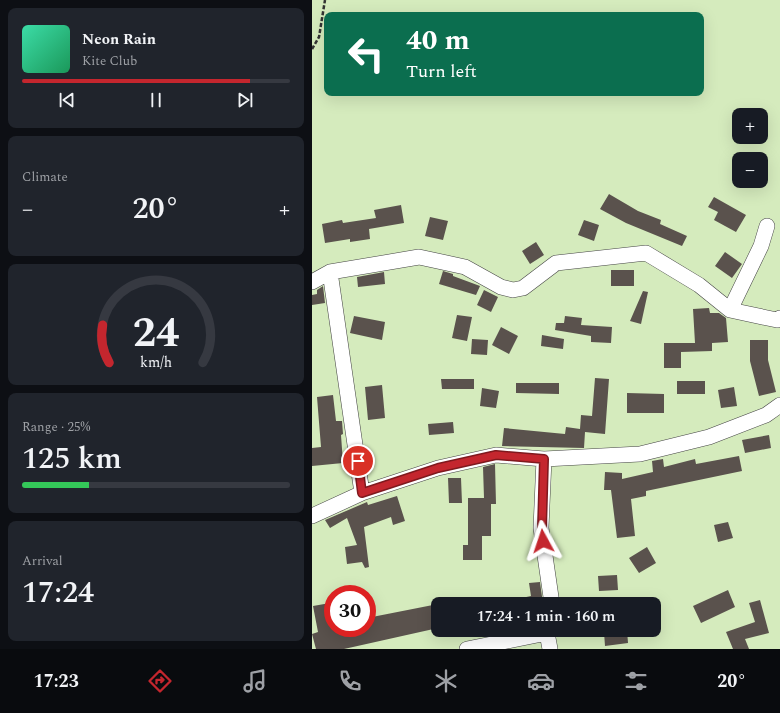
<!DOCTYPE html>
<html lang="en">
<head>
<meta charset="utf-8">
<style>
  :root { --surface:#171b24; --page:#20242c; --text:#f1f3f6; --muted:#9ea1a6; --line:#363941; --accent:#c4262e }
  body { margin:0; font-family:Spectral,serif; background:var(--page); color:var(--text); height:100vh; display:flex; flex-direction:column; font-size:15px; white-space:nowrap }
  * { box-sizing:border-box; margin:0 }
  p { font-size:13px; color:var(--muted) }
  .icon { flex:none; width:22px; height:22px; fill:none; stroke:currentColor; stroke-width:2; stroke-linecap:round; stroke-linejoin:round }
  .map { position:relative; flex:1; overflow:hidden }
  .sheet { display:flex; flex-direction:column; gap:8px; padding:8px; background:#0d0f14; width:312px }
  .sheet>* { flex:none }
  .banner { position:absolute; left:12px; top:12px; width:380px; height:84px; border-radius:8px; box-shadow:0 4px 16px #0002; background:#0b6e4f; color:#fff; overflow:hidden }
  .fabs { position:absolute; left:420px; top:108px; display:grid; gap:8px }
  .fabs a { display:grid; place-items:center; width:36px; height:36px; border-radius:8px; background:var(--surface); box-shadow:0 4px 16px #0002; font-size:20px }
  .speed { position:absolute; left:12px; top:585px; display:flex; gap:8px; font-size:20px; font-weight:700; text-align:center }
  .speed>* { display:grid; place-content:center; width:52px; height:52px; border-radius:50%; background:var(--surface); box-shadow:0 4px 16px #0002; line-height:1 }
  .speed .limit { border:6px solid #d22; background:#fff; color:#111 }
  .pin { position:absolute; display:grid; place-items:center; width:34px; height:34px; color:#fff; margin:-17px; border:2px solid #fff; border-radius:50%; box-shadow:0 1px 4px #0007 }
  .me { position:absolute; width:44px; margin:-22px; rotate:355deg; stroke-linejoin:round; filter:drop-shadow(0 0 3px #0008) }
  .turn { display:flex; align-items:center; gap:14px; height:84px; padding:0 16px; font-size:18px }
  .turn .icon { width:52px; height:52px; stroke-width:2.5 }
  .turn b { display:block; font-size:28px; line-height:34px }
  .big { font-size:30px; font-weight:600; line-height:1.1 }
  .sheet .widget { flex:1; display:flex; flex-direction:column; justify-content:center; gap:6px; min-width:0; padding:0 14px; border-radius:8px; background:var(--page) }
  .sheet .dial { align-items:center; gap:0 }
  .dial svg { height:104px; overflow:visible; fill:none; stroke:var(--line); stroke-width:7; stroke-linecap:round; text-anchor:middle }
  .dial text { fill:var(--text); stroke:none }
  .song { display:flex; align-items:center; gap:12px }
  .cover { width:48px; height:48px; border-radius:6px; background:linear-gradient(135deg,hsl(160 70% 55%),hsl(150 70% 35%)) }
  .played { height:4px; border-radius:2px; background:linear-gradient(90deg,var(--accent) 85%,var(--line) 85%) }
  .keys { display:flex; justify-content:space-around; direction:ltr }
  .heat { display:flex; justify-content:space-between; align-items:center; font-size:22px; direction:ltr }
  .charge { height:6px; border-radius:3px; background:linear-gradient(90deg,#34c759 25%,var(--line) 0) }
  .trip { position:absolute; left:119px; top:597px; width:230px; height:40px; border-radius:8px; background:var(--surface); box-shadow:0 4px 16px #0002; font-weight:600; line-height:40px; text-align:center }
  .tabs { display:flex; height:64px; justify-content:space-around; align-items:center; background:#090b0e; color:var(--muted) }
  .tabs .icon { width:28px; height:28px }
  .tabs .selected { color:var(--accent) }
  .tabs b { font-size:18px; color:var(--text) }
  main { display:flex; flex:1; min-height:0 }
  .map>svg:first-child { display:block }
  .green { fill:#d5ebbd; fill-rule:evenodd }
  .building { fill:#5a524d }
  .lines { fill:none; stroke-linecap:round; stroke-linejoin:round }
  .minor-casing { stroke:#444; stroke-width:16 }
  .path { stroke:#333; stroke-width:2.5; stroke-dasharray:4 2; stroke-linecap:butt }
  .minor { stroke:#fff; stroke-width:15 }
  .route-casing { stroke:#7f191e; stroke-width:10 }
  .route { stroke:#c4262e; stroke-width:7 }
</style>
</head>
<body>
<main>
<section class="sheet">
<div class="widget">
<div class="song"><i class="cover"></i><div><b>Neon Rain</b><p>Kite Club</p></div></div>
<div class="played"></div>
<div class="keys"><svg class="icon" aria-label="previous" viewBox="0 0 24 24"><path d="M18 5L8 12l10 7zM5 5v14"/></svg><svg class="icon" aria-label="pause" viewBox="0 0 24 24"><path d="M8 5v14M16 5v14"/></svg><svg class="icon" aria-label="next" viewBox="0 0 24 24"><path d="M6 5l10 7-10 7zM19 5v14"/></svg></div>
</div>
<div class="widget"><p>Climate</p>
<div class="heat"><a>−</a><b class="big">20°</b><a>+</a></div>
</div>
<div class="widget dial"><svg viewBox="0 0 100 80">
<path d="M14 69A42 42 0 1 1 86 69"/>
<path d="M14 69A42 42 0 0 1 9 40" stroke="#c4262e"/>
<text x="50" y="56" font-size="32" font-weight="700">24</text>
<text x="50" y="72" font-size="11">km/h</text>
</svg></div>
<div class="widget"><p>Range · 25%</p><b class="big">125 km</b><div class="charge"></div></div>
<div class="widget"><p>Arrival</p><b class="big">17:24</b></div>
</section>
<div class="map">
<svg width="468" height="649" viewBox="0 0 468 649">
  <rect width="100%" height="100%" fill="#fffdf5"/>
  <path class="green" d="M0,0H468V649H0ZM15,15H389V93H15ZM427,115H449V137H427ZM427,159H449V181H427ZM21,594H55V628H21ZM126,604H342V630H126Z"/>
  <path class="building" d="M297,194L326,211L349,220L348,224L375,236L370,246L314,223L288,209Z
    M402,197L434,215L424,232L402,220L406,212L396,207Z
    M89,205L92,223L57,229L58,239L38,242V239L13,243L10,224L30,220L31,223L64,218L62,210Z
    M118,217L136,221L131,240L113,236Z
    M272,220L287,225L282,241L266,235Z
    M224,242L232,255L218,264L210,251Z
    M413,252L430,264L420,278L403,266Z
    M299,270H322V286H299Z
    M131,271L141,274V276L168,286L164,295L127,284Z
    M72,272L73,284L46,287L45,277Z
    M11,286L13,303L0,305V295L5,294V290Z
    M172,290L186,297L179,312L165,305Z
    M331,291L336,292L329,324L318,321Z
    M397,308L398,313H407L414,318L416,342L400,343V351L369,352V368H352V343H383L381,309Z
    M145,315L160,317L155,341L140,338Z
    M42,316L73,322L70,340L38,333Z
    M253,316L270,318L269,325L300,327L299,343L279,342V336L243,330L244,323H252Z
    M189,327L206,336L197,354L180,345Z
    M230,335L252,339L251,349L229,346Z
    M160,339L176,340L175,355L159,354Z
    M438,340H456V360L464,392L447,396L438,361Z
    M283,378L297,379L293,434L273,432L272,448L190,446L192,428L253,434L254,427L268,429L269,415L280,416Z
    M129,379H162V389H130Z
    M365,381H393V394H365Z
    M204,383H247V394L204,393Z
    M70,385L73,418L56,420L53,387Z
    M422,387L425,406L409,408L406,390Z
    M170,388L187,391L184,408L168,406Z
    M315,393L352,394V413H315Z
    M21,395L24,421H30L31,434L29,435L31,463L0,466V448L9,447L5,397Z
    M141,422L142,433L117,435L116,424Z
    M457,435L459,448L433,453L430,440Z
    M427,456L430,471L334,491V496L319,499L323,536L305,538L299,490H292L293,472L310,473V479L341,472L340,461L351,459L352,467L383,459L384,464Z
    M183,464L184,504H179V536H170V560H151V545H156V498H172L171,467Z
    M136,478H149L150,503H137Z
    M85,496L93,521L81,525L79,517L52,527L57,567L53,568L50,562L35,564L33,547L45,545L35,518L18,528L13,520L55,502L56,505Z
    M416,522L421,538L406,542L402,525Z
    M335,547L344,563L327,573L317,558Z
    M305,575L306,590L287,591L286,576Z
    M228,582L231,604H201L200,600L219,596L217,583Z
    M416,590L423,607L389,623L381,606Z
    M448,600L457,633L433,639L437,649H421L414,632L443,622L437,603Z
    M18,603L21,628H55V618L126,604V628L32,649H4L0,634L6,632L1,606Z
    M309,630H315L316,643L293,646L292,632Z"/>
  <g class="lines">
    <g class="minor-casing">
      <path id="minor" d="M18,272L50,493
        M0,282L18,272L107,257L153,267L189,287L201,290L211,288L244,263L334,253L387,285L418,310L465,320L468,318
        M418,310L449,246L455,226
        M232,459L229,528L240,604
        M0,516L50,493L126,468L184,455L232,459L328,454L397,437L454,415L468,405
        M235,633L238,649
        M155,649L235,633L236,630"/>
    </g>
    <path class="path" d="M0,49L7,37L13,0"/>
    <use href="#minor" class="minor"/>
  </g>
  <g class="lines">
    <g class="route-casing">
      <path id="route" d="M46,461L50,493L126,468L184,455L232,459L230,528L231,541"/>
    </g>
    <use href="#route" class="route"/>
  </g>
</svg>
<div class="fabs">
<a>+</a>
<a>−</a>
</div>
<div class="speed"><div class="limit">30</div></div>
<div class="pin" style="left:46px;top:461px;background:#d93025"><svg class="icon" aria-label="arrive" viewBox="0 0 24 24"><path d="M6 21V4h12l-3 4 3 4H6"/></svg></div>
<svg class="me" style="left:231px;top:541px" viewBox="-20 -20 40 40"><path d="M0-17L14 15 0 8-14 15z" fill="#c4262e" stroke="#fff" stroke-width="4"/></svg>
<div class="trip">17:24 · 1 min · 160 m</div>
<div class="banner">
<div class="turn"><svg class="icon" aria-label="left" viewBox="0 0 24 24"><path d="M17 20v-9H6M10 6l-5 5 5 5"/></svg><div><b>40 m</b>Turn left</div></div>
</div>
</div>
</main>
<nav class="tabs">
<b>17:23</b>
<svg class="icon selected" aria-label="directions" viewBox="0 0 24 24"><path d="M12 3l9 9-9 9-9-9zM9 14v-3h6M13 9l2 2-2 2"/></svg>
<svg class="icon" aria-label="music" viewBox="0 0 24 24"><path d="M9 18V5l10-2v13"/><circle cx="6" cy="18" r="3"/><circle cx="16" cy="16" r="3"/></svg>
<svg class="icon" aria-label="phone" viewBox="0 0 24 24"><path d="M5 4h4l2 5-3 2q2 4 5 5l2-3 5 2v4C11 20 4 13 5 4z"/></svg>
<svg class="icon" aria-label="climate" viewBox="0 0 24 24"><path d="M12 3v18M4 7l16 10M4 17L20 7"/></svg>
<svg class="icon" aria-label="car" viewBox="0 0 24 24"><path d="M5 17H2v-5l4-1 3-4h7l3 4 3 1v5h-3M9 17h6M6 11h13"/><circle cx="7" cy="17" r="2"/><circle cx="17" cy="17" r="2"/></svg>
<svg class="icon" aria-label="filters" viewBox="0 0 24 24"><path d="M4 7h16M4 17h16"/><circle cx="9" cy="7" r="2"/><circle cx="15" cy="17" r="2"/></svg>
<b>20°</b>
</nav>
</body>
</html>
